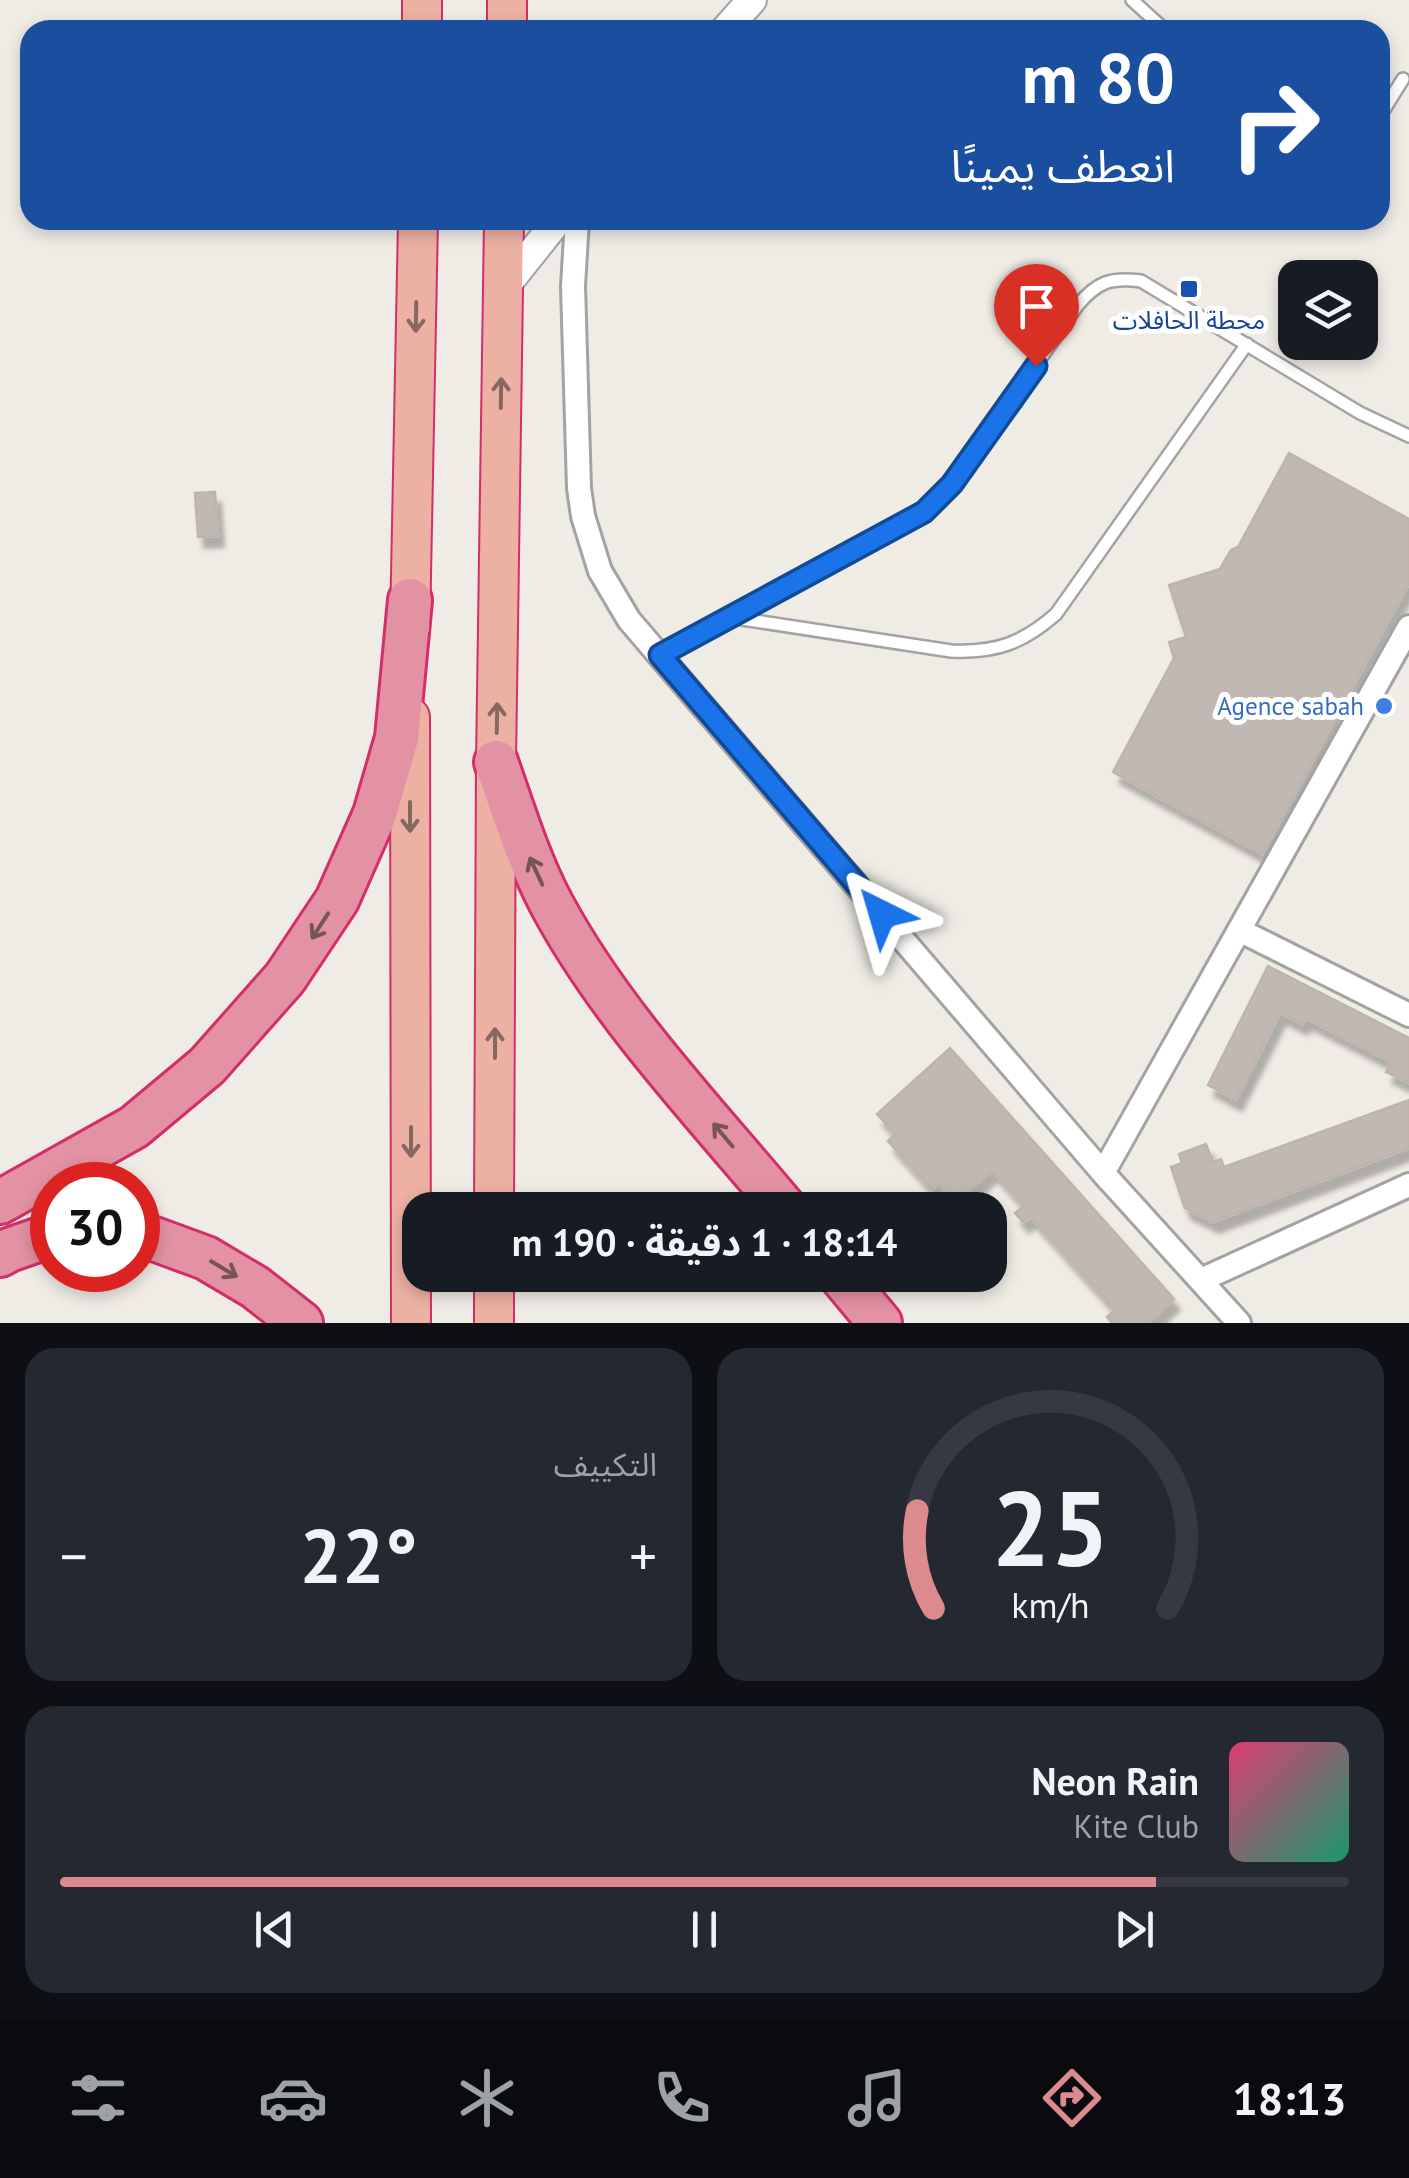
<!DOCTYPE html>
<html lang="ar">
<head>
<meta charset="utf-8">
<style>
  :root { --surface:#171b24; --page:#242831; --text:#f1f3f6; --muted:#9ea1a6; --line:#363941; --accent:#dd8a8e }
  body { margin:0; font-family:"PT Sans","Noto Sans Arabic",sans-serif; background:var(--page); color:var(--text); direction:rtl; height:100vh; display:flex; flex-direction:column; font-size:38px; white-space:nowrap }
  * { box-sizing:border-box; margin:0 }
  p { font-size:32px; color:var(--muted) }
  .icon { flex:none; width:55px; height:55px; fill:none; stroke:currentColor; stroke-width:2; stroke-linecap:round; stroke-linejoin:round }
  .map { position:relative; height:1323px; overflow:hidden; direction:ltr }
  .drawer { display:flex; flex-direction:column; gap:25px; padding:25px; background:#0d0f14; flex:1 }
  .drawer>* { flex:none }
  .hud { position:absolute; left:20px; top:20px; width:1370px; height:210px; border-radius:30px; box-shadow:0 5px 15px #0003; direction:rtl; background:#1a4fa0; color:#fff; overflow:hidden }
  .tools { position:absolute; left:1278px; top:260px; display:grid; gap:20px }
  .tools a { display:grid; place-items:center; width:100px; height:100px; border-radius:20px; background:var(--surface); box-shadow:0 5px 15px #0003; font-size:50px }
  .speed { position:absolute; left:30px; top:1162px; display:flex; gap:20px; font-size:50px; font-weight:700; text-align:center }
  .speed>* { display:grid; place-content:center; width:130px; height:130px; border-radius:50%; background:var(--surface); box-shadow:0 5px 15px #0003; line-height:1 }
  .speed .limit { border:15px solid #d22; background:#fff; color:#111 }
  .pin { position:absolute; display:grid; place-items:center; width:85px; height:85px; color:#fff; margin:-102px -42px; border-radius:50% 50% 50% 0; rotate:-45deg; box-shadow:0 0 10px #0007 }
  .pin .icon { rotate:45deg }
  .me { position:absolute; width:110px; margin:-55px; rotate:320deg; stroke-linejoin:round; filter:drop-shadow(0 0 8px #0008) }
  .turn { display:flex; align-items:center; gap:35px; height:210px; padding:0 50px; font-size:45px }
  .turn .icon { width:130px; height:130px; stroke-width:2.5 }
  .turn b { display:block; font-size:70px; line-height:85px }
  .big { font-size:75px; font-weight:700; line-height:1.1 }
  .drawer .widget { flex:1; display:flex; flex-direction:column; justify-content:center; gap:15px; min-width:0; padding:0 35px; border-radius:30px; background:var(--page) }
  .drawer .dial { align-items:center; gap:0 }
  .dial svg { height:260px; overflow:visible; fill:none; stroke:var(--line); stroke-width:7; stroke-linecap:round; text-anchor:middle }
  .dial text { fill:var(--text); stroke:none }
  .song { display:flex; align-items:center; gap:30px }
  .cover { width:120px; height:120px; border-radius:15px; background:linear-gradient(135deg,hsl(340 70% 55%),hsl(160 70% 35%)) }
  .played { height:10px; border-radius:5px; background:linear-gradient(90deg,var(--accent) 85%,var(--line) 85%) }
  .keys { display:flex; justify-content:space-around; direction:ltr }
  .heat { display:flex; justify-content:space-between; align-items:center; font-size:55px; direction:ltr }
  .drawer .tiles { flex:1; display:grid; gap:25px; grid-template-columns:1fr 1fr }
  .widget:last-child { grid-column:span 2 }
  .trip { position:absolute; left:402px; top:1192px; width:605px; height:100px; border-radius:30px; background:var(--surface); box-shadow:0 5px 15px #0003; font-weight:700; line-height:100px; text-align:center; direction:rtl }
  .menu { display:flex; height:160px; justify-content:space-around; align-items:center; background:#090b0e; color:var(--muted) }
  .menu .icon { width:70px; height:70px }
  .menu .current { color:var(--accent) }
  .menu b { font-size:45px; color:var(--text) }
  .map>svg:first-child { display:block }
  .building { fill:#c0b8b3; stroke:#c0b3a9; stroke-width:2.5; filter:url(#shadow) }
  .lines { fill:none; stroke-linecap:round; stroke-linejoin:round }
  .service-casing { stroke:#a3a3a3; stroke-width:16 }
  .minor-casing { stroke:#a3a3a3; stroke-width:28 }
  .tertiary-casing { stroke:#a3a3a3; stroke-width:32 }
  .trunk-casing { stroke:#d32e6b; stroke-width:42 }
  .motorway-casing { stroke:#d32e6b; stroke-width:48 }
  .service { stroke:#fff; stroke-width:11 }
  .minor { stroke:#fff; stroke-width:22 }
  .tertiary { stroke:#fff; stroke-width:28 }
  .trunk { stroke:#edb1a3; stroke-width:38 }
  .motorway { stroke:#e392a3; stroke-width:42 }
  .oneway { stroke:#866861 }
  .oneway2 { stroke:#77535a }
  .route-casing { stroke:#114b97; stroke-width:25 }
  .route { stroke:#1a73e8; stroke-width:18 }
  .transit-dot { fill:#1a4fb4; stroke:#fff; stroke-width:4 }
  .shop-dot { fill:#3f7fe0; stroke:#fff; stroke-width:4 }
  .labels { text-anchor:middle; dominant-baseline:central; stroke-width:10; stroke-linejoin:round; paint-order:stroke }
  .transit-label { font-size:25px; fill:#164399; stroke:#fff }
  .shop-label { font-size:25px; fill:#366cbe; stroke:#fff; text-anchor:end }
</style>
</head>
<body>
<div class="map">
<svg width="1409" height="1323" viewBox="0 0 1409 1323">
  <defs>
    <filter id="shadow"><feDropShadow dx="6" dy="11" stdDeviation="2.5" flood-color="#0004"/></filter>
  </defs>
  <rect width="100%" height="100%" fill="#efece6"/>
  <path class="building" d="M1289,453L1409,519V583L1262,854L1113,772L1174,658L1169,642L1186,637L1169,585L1220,569L1231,550L1238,547Z
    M215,492L218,536L198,537L195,493Z
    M1268,966L1409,1038V1083L1386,1072L1391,1062L1305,1018L1302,1024L1280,1013L1236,1100L1208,1085Z
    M950,1048L1174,1299L1148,1323H1112L1107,1317L1115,1310L1030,1216L1023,1222L1015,1213L1024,1206L992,1170L955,1203L938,1184L932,1190L888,1141L895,1134L877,1114Z
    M1409,1100V1148L1213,1222L1185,1208L1171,1167L1182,1163L1179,1154L1206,1144L1213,1162L1221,1159L1224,1167Z"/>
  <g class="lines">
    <g class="service-casing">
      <path id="service" d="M1132,0L1165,30
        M1380,116L1403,79
        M729,617L951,651C996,653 1023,643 1056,614L1247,344
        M660,655L925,512L952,485L1077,306C1097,282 1110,277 1141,281L1360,413L1409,436"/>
    </g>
    <g class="minor-casing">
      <path id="minor" d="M577,220L573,286L579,488L583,516L600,571L629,620L1103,1173L1239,1323
        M1239,930L1409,1015
        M1103,1173L1409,627
        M1201,1280L1409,1185"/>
    </g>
    <g class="tertiary-casing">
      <path id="tertiary" d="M725,30L752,0
        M503,289L558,220"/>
    </g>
    <g class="trunk-casing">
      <path id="trunk" d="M422,30V0
        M507,30V0
        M410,627L418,220
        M410,717L411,1323
        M494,1210L496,762L504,220
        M494,1323V1275"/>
    </g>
    <g class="motorway-casing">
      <path id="motorway" d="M496,762C513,810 528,860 552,905C611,1015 706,1114 786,1210
        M0,1202L134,1127L207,1066L285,978L337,900L375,814L397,738L410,600
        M138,1233L206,1258L255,1287L301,1323
        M0,1255L9,1250L52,1235
        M840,1275L880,1323"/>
    </g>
    <use href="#service" class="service"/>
    <use href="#minor" class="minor"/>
    <use href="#tertiary" class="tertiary"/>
    <use href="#trunk" class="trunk"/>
    <use href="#motorway" class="motorway"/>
  </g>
  <defs><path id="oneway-shaft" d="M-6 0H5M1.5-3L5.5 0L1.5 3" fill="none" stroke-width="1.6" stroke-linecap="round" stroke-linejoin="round" transform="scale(2.5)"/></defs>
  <g class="oneway">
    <use href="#oneway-shaft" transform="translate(416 317) rotate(91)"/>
    <use href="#oneway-shaft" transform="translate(501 393) rotate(-89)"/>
    <use href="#oneway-shaft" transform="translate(497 718) rotate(-89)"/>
    <use href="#oneway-shaft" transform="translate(410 817) rotate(90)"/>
    <use href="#oneway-shaft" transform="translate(495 1043) rotate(-90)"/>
    <use href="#oneway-shaft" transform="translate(411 1142) rotate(90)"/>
  </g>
  <g class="oneway2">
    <use href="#oneway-shaft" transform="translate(536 871) rotate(-115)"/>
    <use href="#oneway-shaft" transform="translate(320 926) rotate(123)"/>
    <use href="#oneway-shaft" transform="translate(723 1135) rotate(-130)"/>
    <use href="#oneway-shaft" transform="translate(224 1269) rotate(31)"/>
  </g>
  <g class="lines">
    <g class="route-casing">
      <path id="route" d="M882,914L660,655L924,512L952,484L1036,366"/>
    </g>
    <use href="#route" class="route"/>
  </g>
  <rect class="transit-dot" x="1179" y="279" width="20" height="20" rx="5"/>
  <circle class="shop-dot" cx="1384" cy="706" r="10"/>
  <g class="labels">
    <g class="transit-label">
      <text x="1189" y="320">محطة الحافلات</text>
    </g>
    <g class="shop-label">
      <text x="1364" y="706">Agence sabah</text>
    </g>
  </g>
</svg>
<div class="tools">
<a><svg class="icon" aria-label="layers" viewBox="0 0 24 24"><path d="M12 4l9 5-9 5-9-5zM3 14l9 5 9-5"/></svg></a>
</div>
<div class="speed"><div class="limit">30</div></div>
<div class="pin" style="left:1036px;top:366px;background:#d93025"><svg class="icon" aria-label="arrive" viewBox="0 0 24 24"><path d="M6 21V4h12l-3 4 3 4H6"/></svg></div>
<svg class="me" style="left:882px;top:914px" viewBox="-20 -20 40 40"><path d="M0-17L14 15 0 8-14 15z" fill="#1a73e8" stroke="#fff" stroke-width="4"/></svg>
<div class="trip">18:14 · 1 دقيقة · 190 m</div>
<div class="hud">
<div class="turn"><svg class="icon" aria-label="right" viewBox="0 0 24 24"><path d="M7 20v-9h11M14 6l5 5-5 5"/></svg><div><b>80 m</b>انعطف يمينًا</div></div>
</div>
</div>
<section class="drawer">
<div class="tiles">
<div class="widget dial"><svg viewBox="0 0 100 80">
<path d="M14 69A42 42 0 1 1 86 69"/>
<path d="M14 69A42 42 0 0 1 9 39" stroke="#dd8a8e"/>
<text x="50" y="56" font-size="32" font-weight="700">25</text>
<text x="50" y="72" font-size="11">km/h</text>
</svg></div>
<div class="widget"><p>التكييف</p>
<div class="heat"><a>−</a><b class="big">22°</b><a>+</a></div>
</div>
<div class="widget">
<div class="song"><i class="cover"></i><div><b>Neon Rain</b><p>Kite Club</p></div></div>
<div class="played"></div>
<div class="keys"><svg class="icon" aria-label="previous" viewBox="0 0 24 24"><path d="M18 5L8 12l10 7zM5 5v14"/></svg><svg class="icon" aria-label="pause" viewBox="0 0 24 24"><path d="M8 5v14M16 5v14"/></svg><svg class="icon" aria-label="next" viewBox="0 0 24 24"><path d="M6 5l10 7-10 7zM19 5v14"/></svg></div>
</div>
</div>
</section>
<nav class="menu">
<b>18:13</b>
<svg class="icon current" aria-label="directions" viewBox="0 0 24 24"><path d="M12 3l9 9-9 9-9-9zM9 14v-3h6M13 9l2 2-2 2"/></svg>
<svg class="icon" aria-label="music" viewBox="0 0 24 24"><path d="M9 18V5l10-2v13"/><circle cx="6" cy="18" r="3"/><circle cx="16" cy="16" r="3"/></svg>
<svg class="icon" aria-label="phone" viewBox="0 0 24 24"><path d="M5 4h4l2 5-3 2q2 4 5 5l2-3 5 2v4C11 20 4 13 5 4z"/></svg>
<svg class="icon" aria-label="climate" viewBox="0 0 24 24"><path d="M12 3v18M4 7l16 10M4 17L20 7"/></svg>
<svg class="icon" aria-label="car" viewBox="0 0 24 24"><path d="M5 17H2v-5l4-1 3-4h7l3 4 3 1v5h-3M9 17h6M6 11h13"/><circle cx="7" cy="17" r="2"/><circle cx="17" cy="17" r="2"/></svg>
<svg class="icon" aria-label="filters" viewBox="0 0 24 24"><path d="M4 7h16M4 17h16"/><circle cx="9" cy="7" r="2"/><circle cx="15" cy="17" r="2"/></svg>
</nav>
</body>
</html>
